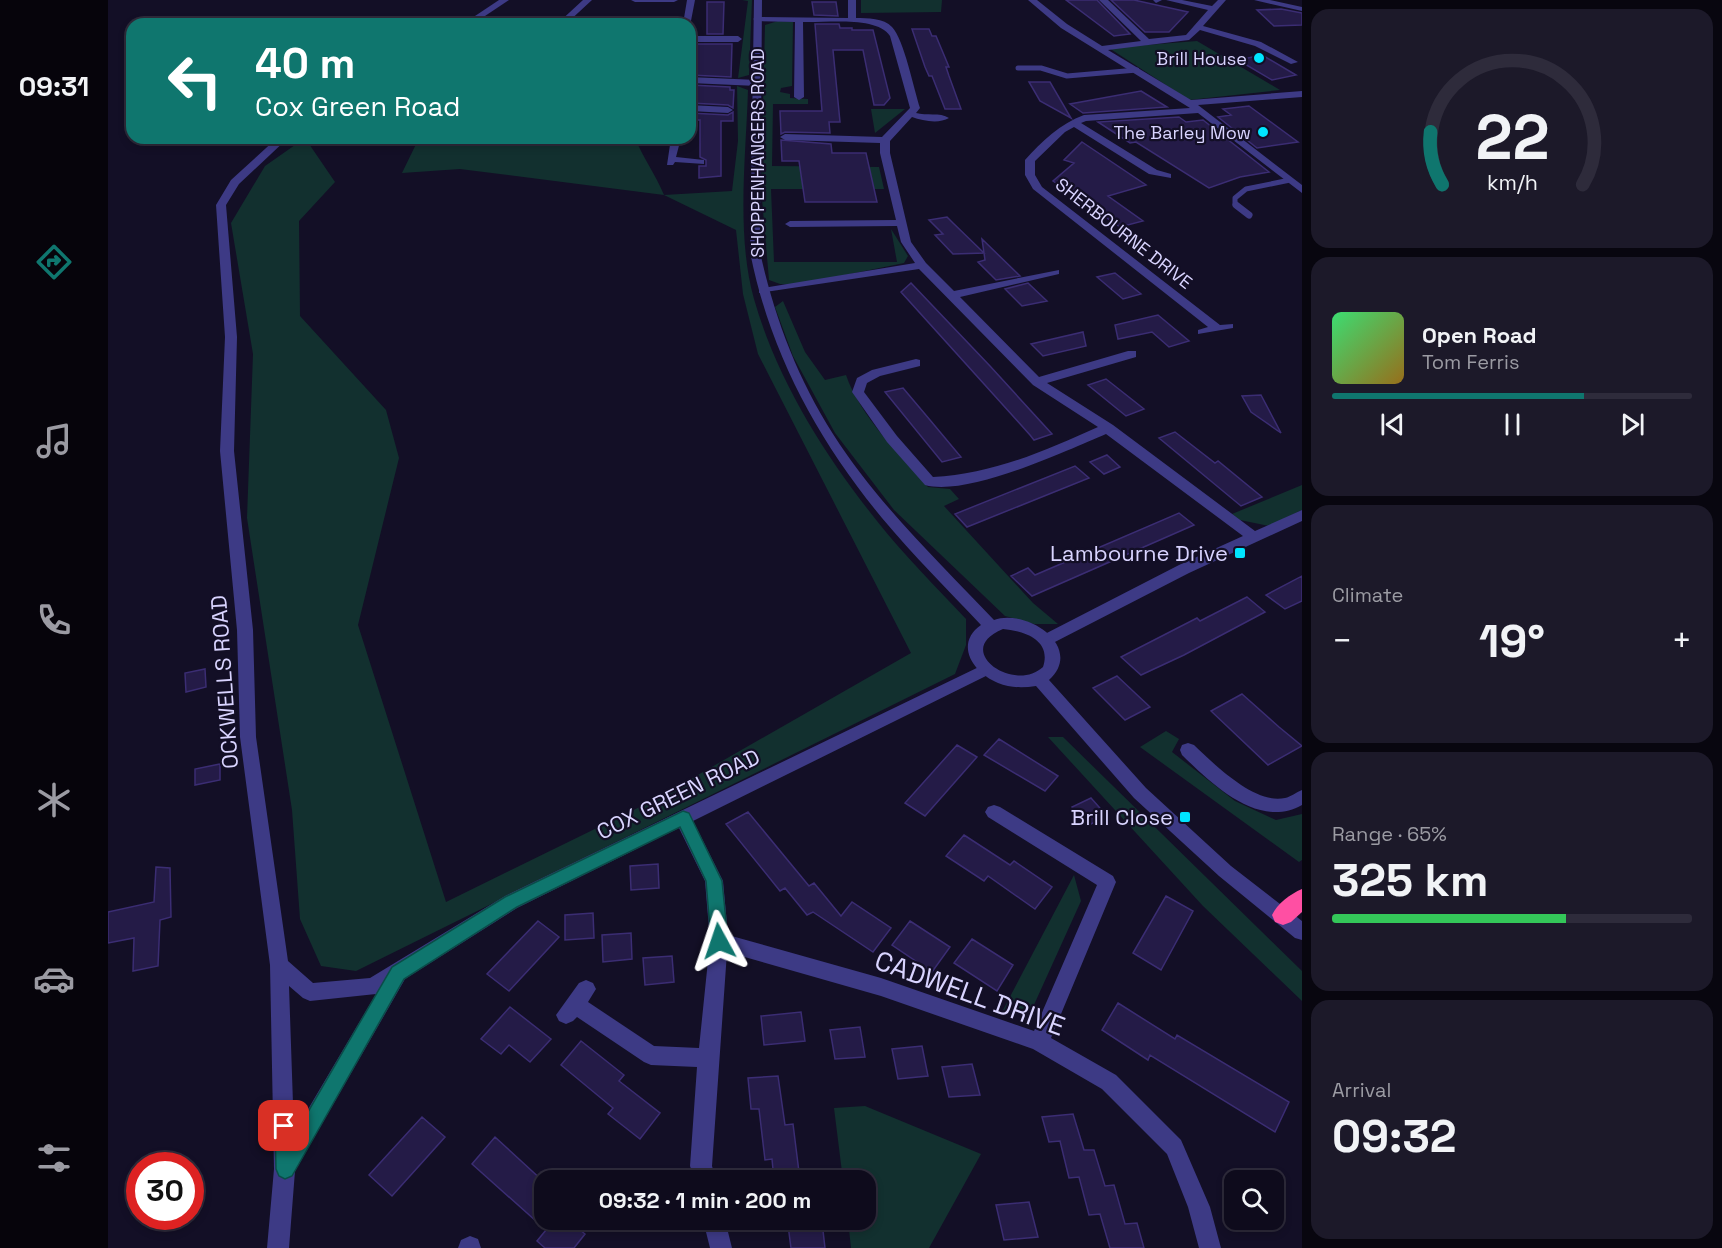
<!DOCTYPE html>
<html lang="en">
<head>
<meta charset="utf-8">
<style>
  :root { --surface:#0e0b1c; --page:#1c1929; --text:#f1f3f6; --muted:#9b9ba3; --line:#2e2b3b; --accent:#0f766e }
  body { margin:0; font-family:"Space Grotesk",sans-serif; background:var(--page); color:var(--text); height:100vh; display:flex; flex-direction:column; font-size:22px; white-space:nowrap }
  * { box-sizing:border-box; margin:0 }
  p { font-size:20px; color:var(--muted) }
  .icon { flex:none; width:33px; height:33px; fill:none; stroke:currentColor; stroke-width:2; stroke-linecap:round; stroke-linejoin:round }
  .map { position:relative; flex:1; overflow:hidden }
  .panel { display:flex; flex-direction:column; gap:9px; padding:9px; background:#08060f; width:420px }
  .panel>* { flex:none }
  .hud { position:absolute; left:18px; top:18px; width:570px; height:126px; border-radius:18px; box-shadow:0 3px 9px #0003,0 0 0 2px var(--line); background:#0f766e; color:#fff; overflow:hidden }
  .fabs { position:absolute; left:1116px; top:1170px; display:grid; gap:12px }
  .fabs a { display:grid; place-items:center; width:60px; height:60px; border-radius:12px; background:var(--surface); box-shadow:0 3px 9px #0003,0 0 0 2px var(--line); font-size:30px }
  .speed { position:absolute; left:18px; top:1152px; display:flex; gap:12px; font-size:30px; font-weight:700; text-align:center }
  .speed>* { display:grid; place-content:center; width:78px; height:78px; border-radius:50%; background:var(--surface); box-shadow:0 3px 9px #0003,0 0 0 2px var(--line); line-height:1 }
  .speed .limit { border:9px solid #d22; background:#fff; color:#111 }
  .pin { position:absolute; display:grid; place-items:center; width:51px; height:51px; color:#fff; margin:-26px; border-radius:12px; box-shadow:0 3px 9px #0006 }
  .me { position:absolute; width:66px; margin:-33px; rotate:355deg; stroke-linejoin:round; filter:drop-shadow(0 0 4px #0008) }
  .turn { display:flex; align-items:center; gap:21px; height:126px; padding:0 30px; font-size:27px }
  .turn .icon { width:78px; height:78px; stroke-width:2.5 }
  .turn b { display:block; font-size:42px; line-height:51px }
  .big { font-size:45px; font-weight:700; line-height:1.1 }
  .panel .card { flex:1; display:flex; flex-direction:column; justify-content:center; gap:9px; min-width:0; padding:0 21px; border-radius:18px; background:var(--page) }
  .panel .dial { align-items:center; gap:0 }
  .dial svg { height:156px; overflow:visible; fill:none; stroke:var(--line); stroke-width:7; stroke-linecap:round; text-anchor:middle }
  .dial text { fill:var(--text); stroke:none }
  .song { display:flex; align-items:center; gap:18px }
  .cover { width:72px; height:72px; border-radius:9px; background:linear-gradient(135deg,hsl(140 70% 55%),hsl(40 70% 35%)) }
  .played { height:6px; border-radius:3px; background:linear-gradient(90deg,var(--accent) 70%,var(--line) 70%) }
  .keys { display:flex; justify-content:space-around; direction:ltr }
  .heat { display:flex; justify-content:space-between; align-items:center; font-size:33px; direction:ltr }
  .charge { height:9px; border-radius:4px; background:linear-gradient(90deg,#34c759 65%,var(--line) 0) }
  .trip { position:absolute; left:426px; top:1170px; width:342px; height:60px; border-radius:18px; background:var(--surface); box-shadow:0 3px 9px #0003,0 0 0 2px var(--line); font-weight:700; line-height:60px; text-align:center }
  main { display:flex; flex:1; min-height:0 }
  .dock { display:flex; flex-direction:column; width:108px; justify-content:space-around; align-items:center; background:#06040b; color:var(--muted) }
  .dock .icon { width:42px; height:42px }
  .dock .selected { color:var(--accent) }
  .dock b { font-size:27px; color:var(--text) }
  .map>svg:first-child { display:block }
  .green { fill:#12302f }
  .building { fill:#241b47; stroke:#3b2d73; stroke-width:1.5 }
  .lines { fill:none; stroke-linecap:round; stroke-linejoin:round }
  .service-far1 { stroke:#3d3a85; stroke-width:5 }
  .service { stroke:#3d3a85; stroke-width:7 }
  .minor { fill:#3d3a85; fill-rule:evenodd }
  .tertiary { fill:#3d3a85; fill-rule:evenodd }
  .motorway { fill:#ff4fa3; fill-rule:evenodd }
  .route { fill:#0f766e; stroke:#0a4d48; stroke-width:1.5 }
  .poi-dot { fill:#00e5ff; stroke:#130f26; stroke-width:2 }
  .labels { text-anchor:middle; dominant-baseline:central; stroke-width:4.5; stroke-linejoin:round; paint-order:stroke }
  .far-poi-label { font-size:18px; fill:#d9d4ff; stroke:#130f26; text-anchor:end }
  .far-street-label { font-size:18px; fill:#d9d4ff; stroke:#130f26 }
  .poi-label { font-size:22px; fill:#d9d4ff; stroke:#130f26; text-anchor:end }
  .street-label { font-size:22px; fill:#d9d4ff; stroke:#130f26 }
  .near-street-label { font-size:27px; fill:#d9d4ff; stroke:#130f26 }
</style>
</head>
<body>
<main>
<nav class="dock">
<b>09:31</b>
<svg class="icon selected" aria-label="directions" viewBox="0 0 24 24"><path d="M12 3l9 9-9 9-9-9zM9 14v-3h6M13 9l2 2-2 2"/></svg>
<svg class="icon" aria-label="music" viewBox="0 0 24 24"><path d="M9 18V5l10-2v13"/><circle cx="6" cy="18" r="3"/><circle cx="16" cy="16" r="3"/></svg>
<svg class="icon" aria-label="phone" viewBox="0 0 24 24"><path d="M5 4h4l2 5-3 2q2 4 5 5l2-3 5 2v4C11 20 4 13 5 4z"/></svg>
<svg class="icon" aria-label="climate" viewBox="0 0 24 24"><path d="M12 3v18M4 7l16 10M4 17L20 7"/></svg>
<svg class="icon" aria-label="car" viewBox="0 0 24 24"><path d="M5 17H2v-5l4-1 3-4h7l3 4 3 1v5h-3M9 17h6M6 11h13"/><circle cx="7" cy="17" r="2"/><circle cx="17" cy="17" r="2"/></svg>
<svg class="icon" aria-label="filters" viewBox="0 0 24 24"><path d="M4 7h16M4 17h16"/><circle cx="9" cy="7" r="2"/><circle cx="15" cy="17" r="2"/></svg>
</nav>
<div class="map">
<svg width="1194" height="1248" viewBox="0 0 1194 1248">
  <rect width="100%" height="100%" fill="#130f26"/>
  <path class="green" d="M634,0H644L641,75L630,78L640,1Z
    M753,0H834L833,12L753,13Z
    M670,21L685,22L684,86L673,88L672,92L682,94V98L700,99V104H665L664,166L771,167L776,189H663L666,262H789L783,229L800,256L796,263L688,285L672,284L661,280L653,187L657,25Z
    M1089,41L1172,90L1081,100L1001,48Z
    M629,86L640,90C638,156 628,235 646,299C669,380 717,456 769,521C796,555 828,587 858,619V645L847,674L248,971L213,966L192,919L184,810L139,518L145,354L123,223L157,166L197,138L227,182L191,221L192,316L278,410L291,458L250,625L338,902L546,800L803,653L650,354L635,294L628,230L556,195L352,169L294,173L311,138H527C535,158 548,175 556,195L624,191L630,141Z
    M763,109H797L767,133Z
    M675,301L697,352L717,380L738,375C752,416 792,455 820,487L842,489L851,499L836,506L925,603L950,624H926L897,616L786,510L727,433L685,356L667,307Z
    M1194,485V510L1161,526L1132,520L1124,514Z
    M1058,731L1071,739L1064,752L1127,801L1168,820L1194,814V860L1191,862L1032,747Z
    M940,737H955L1194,971V1001L1095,906Z
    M966,875L973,901L925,1007L894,1012Z
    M757,1106L873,1154L821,1248H743L740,1220H758V1180H735L726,1108Z"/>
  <path class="building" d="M958,0H989L1022,34L1006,36Z
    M1003,0H1026L1080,12L1061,32H1037Z
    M599,2H616L615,34H599Z
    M704,2H728L730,16L706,15Z
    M1173,9L1194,13V25L1166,26L1149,10Z
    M707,24H731L732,28H744V30H765L782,98L776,105H766L755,50H725L732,122H721L722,133L677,132L673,134L672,111H714Z
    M804,29H821L824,36H828L841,67H838L841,76L853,109H837L824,76H821L817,67Z
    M582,44H624L623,77L582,75Z
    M1154,55L1188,75L1164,80L1130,60Z
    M921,82H942L963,118L932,101Z
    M582,85L622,87V90H626L625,108L620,105L582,103Z
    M1033,91L1059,107L975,113L962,104Z
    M1141,106L1190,142L1149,148L1110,117L1123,115L1115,109Z
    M625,112V121H613V176L591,178V166H598V160L592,157V120H582V113L620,115Z
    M1071,117L1078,122L1095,120L1161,172L1132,177L1101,188L1028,142L1022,143L990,122Z
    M673,140L723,144L724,153H758L769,202H697L691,161H674Z
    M974,142L1038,185L1000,196L1035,221L1012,227L945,181L966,163L956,160Z
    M839,217L845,223L876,253L845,254L827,235L835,234L821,220Z
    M874,239L912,276L888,280L870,262L877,260Z
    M1007,273L1033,294L1015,299L989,277Z
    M803,283L882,366L944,434L926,440L922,435L793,292Z
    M920,283L939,301L914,306L897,289Z
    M1050,315L1081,341L1061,347L1044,332L1010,339L1007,325Z
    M975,332L978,346L935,356L923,344Z
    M998,379L1036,409L1018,416L980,385Z
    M795,388L822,420L853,457L834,462L777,392Z
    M1153,395L1173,433L1143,412L1134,396Z
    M1067,432L1107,463L1110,461L1154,497L1133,506L1051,438Z
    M999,455L1012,467L996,474L982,462Z
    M967,466L981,478L859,527L847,514Z
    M1071,513L1086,525L924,596L903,576L920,568L927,575Z
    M1194,576V601L1177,609L1158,595Z
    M1139,597L1157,612L1076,655L1033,675L1013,657L1089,618L1092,621Z
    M97,669L98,687L78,692L77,673Z
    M1009,676L1042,707L1017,720L985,688Z
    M1134,694L1171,727L1194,746L1160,765L1103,711Z
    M891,739L950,776L937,791L876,755Z
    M849,745L869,757L817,816L797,803Z
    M112,764V780L87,785V769Z
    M983,798L999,816L979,826L964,807Z
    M640,812L701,886L706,883L733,916L744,902L783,928L765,952L705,912L699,915L677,888L672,891L618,824Z
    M856,835L902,865L906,861L944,887L927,909L880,876L876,881L838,856Z
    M550,864L551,888L523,890L522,866Z
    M48,867L62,868L63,917L52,920L50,966L25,971L26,938L0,943V912L46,902Z
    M1058,896L1085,911L1053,970L1025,953Z
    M485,913L486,938L457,940V915Z
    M430,921L451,937L401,991L379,974Z
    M802,921L842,947L824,972L784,945Z
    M523,933L524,959L495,962L494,935Z
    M864,939L905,965L889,991L846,963Z
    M564,956L566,982L537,985L535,958Z
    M1010,1003L1067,1039L1069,1035L1181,1102L1167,1132L1042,1055L1040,1060L994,1030Z
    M402,1007L443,1039L422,1062L401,1045L393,1054L373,1039Z
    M693,1012L697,1041L656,1045L653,1016Z
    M752,1027L757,1057L727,1059L722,1030Z
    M473,1041L516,1075L511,1081L552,1113L532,1139L500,1114L505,1108L453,1065Z
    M814,1046L820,1076L790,1079L784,1049Z
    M864,1064L872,1095L841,1097L834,1067Z
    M670,1076L677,1125L685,1124L692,1180H666L664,1159L657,1160L651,1109H643L640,1078Z
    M965,1114L976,1150H986L997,1186L1006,1185L1017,1224L1029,1223L1036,1248H1002L992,1214L981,1215L971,1177L961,1178L952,1141L941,1142L934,1117Z
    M314,1117L337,1137L284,1196L261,1175Z
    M387,1137L436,1182V1220H460L477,1234L466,1248H437L429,1241L438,1230L364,1164Z
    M921,1202L930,1237L896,1240L888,1205Z
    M714,1222L717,1248H683L680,1225Z"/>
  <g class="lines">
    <path class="service-far1" d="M910,68H933L959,76L1029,70
      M1130,206L1127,204V198L1138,189L1182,180"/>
    <path class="service" d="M1128,205L1141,215"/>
    <path class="minor" d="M391,0H401L365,24H355Z
      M475,0H484L458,24H449Z
      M523,0H570L566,2H527Z
      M579,0H587L582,26L575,24Z
      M740,0H748V18C759,18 776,18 784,27C796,39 806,90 812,108L808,113C818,116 832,112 841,118C831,124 815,121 804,117L782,141V153L803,242L818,263L846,291L951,270V274L852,297L931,377L1020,351H1028V357L939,383L1005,425L1147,531L1194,510V521L1081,573L943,644H933L930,640L933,636L1071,565L1135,536L998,434C958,451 859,497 817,485L779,442L744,392L749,378L764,370L808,359L812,360V366L772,376L759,383L756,392L789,436L825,477C884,474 937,451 990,427L925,385L811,269L651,293V289L655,288L807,263L793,242L789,226L682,227L677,224L682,221L788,220L772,153V143L677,140L672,137L677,134L774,137L802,108L782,36C769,16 718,23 695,22L696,97L691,100L686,97L687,22L649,21L645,19L649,17L740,18Z
      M920,0H929L959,24L994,46L1033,41L991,0H1000L1041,39L1078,35L1100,10L1058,0H1074L1104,6L1110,0H1118L1095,26L1153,42L1190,62L1183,64L1147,46L1092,30L1081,40L1000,50L1083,100L1194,91V97L1090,105L1194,185V193L1090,113L978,121L973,123L1049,170L1063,174V178L1041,174L966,127L957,132L927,161V175L934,187L1112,325L1125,324V328L1090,334V330L1100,327L925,189L917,175V160C933,142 953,123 976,115L1082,108L953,28Z
      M1045,0H1054L1048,3Z
      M1146,0H1162L1194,7V11Z
      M582,36H630L634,39L630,42H582Z
      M582,77L649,80L653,83L649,86L582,83Z
      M582,105L620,107L625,110L620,113L582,111Z
      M169,138H180L131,184L118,205L129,337L126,451L145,630L148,737L180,961L205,983L262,978L397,896L877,664L882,666L885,670L882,674L585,821L615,881L620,935L773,978L926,1031L989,885L880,817L877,812L880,807L886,805L892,807L1005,876L1008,882L943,1038L1008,1075L1073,1140L1102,1207L1113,1248H1091L1080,1207L1059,1154L994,1089L925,1049L773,996L619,952L604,1166L608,1180H587L582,1166L589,1067L543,1065L536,1062L469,1017L465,1021L458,1024L451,1021L448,1015L471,983L478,980L485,983L488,989L480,1002L546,1046L591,1048L602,941L597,881L571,828L409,908L297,979L187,1171L181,1248H159L166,1169L162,965L132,737L129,630L112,451L117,337L108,205L123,180ZM181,986L195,998L202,1001L268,994L186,1133Z
      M563,138H573L568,157L596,160V164L567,162L565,165H559Z
      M1080,743L1086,745C1106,764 1147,805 1177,798C1183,797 1188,792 1194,790V805C1150,830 1103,783 1074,755L1072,750L1074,745Z
      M595,1220H617L624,1248H602Z
      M362,1236L370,1239L373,1248H350L353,1240Z"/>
    <path class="tertiary" d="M646,0H654L652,252C666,316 689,378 725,434C769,503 830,561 886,620C919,608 977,647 941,680L1038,788L1123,866L1194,921V940L1187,938L1111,876L1026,798L928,686C915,688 902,688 890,683C865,673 846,644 873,625C840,590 805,555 774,518C709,439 662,353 642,252ZM895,629C916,631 944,640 935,667C906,694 843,650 895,629Z"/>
    <path class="motorway" d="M1194,889V912L1183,922L1175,925L1167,922L1164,915C1169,904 1182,894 1194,889Z"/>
  </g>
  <path class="route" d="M575,811L581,813L614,881L620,941L617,947L611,949L605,947L603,941L598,881L572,827L409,907L296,979L184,1176L177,1179L171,1176L168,1169L167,1126L169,1119L176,1116L183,1119L186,1136L284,967L397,897Z"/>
  <g class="poi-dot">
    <circle cx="1151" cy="58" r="6"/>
    <circle cx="1155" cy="132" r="6"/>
    <rect x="1126" y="547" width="12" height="12" rx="3"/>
    <rect x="1071" y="811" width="12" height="12" rx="3"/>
  </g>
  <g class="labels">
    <g class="far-poi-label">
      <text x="1139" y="58">Brill House</text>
      <text x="1143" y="132">The Barley Mow</text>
    </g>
    <g class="far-street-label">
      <text transform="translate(649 153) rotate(-90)">SHOPPENHANGERS ROAD</text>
      <text transform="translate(1016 233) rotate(38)">SHERBOURNE DRIVE</text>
    </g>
    <g class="poi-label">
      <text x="1120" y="553">Lambourne Drive</text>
      <text x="1065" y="817">Brill Close</text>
    </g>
    <g class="street-label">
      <text transform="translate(116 682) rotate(-94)">OCKWELLS ROAD</text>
      <text transform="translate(570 794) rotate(-26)">COX GREEN ROAD</text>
    </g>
    <g class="near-street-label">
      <text transform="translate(862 993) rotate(20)">CADWELL DRIVE</text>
    </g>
  </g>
</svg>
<div class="fabs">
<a><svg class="icon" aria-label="search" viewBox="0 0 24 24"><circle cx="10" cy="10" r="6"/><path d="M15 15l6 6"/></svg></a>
</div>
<div class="speed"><div class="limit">30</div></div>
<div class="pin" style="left:176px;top:1126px;background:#d93025"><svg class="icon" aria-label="arrive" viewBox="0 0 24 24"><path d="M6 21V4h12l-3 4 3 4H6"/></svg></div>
<svg class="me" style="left:611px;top:941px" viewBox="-20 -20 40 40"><path d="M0-17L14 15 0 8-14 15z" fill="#0f766e" stroke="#fff" stroke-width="4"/></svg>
<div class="trip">09:32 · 1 min · 200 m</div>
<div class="hud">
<div class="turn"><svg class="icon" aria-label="left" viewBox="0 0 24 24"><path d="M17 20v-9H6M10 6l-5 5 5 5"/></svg><div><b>40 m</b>Cox Green Road</div></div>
</div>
</div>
<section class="panel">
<div class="card dial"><svg viewBox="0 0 100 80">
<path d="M14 69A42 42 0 1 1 86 69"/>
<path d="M14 69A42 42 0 0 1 8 42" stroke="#0f766e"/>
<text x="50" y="56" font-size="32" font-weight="700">22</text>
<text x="50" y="72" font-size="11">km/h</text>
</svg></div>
<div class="card">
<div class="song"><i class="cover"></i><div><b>Open Road</b><p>Tom Ferris</p></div></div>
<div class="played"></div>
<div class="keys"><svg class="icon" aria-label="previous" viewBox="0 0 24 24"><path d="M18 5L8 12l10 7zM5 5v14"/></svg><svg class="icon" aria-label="pause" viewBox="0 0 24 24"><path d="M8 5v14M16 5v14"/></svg><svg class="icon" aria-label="next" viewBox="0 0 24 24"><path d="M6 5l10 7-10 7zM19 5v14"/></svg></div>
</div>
<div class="card"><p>Climate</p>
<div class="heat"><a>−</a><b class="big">19°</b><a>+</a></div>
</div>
<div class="card"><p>Range · 65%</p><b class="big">325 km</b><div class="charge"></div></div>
<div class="card"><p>Arrival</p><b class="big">09:32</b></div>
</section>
</main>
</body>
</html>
